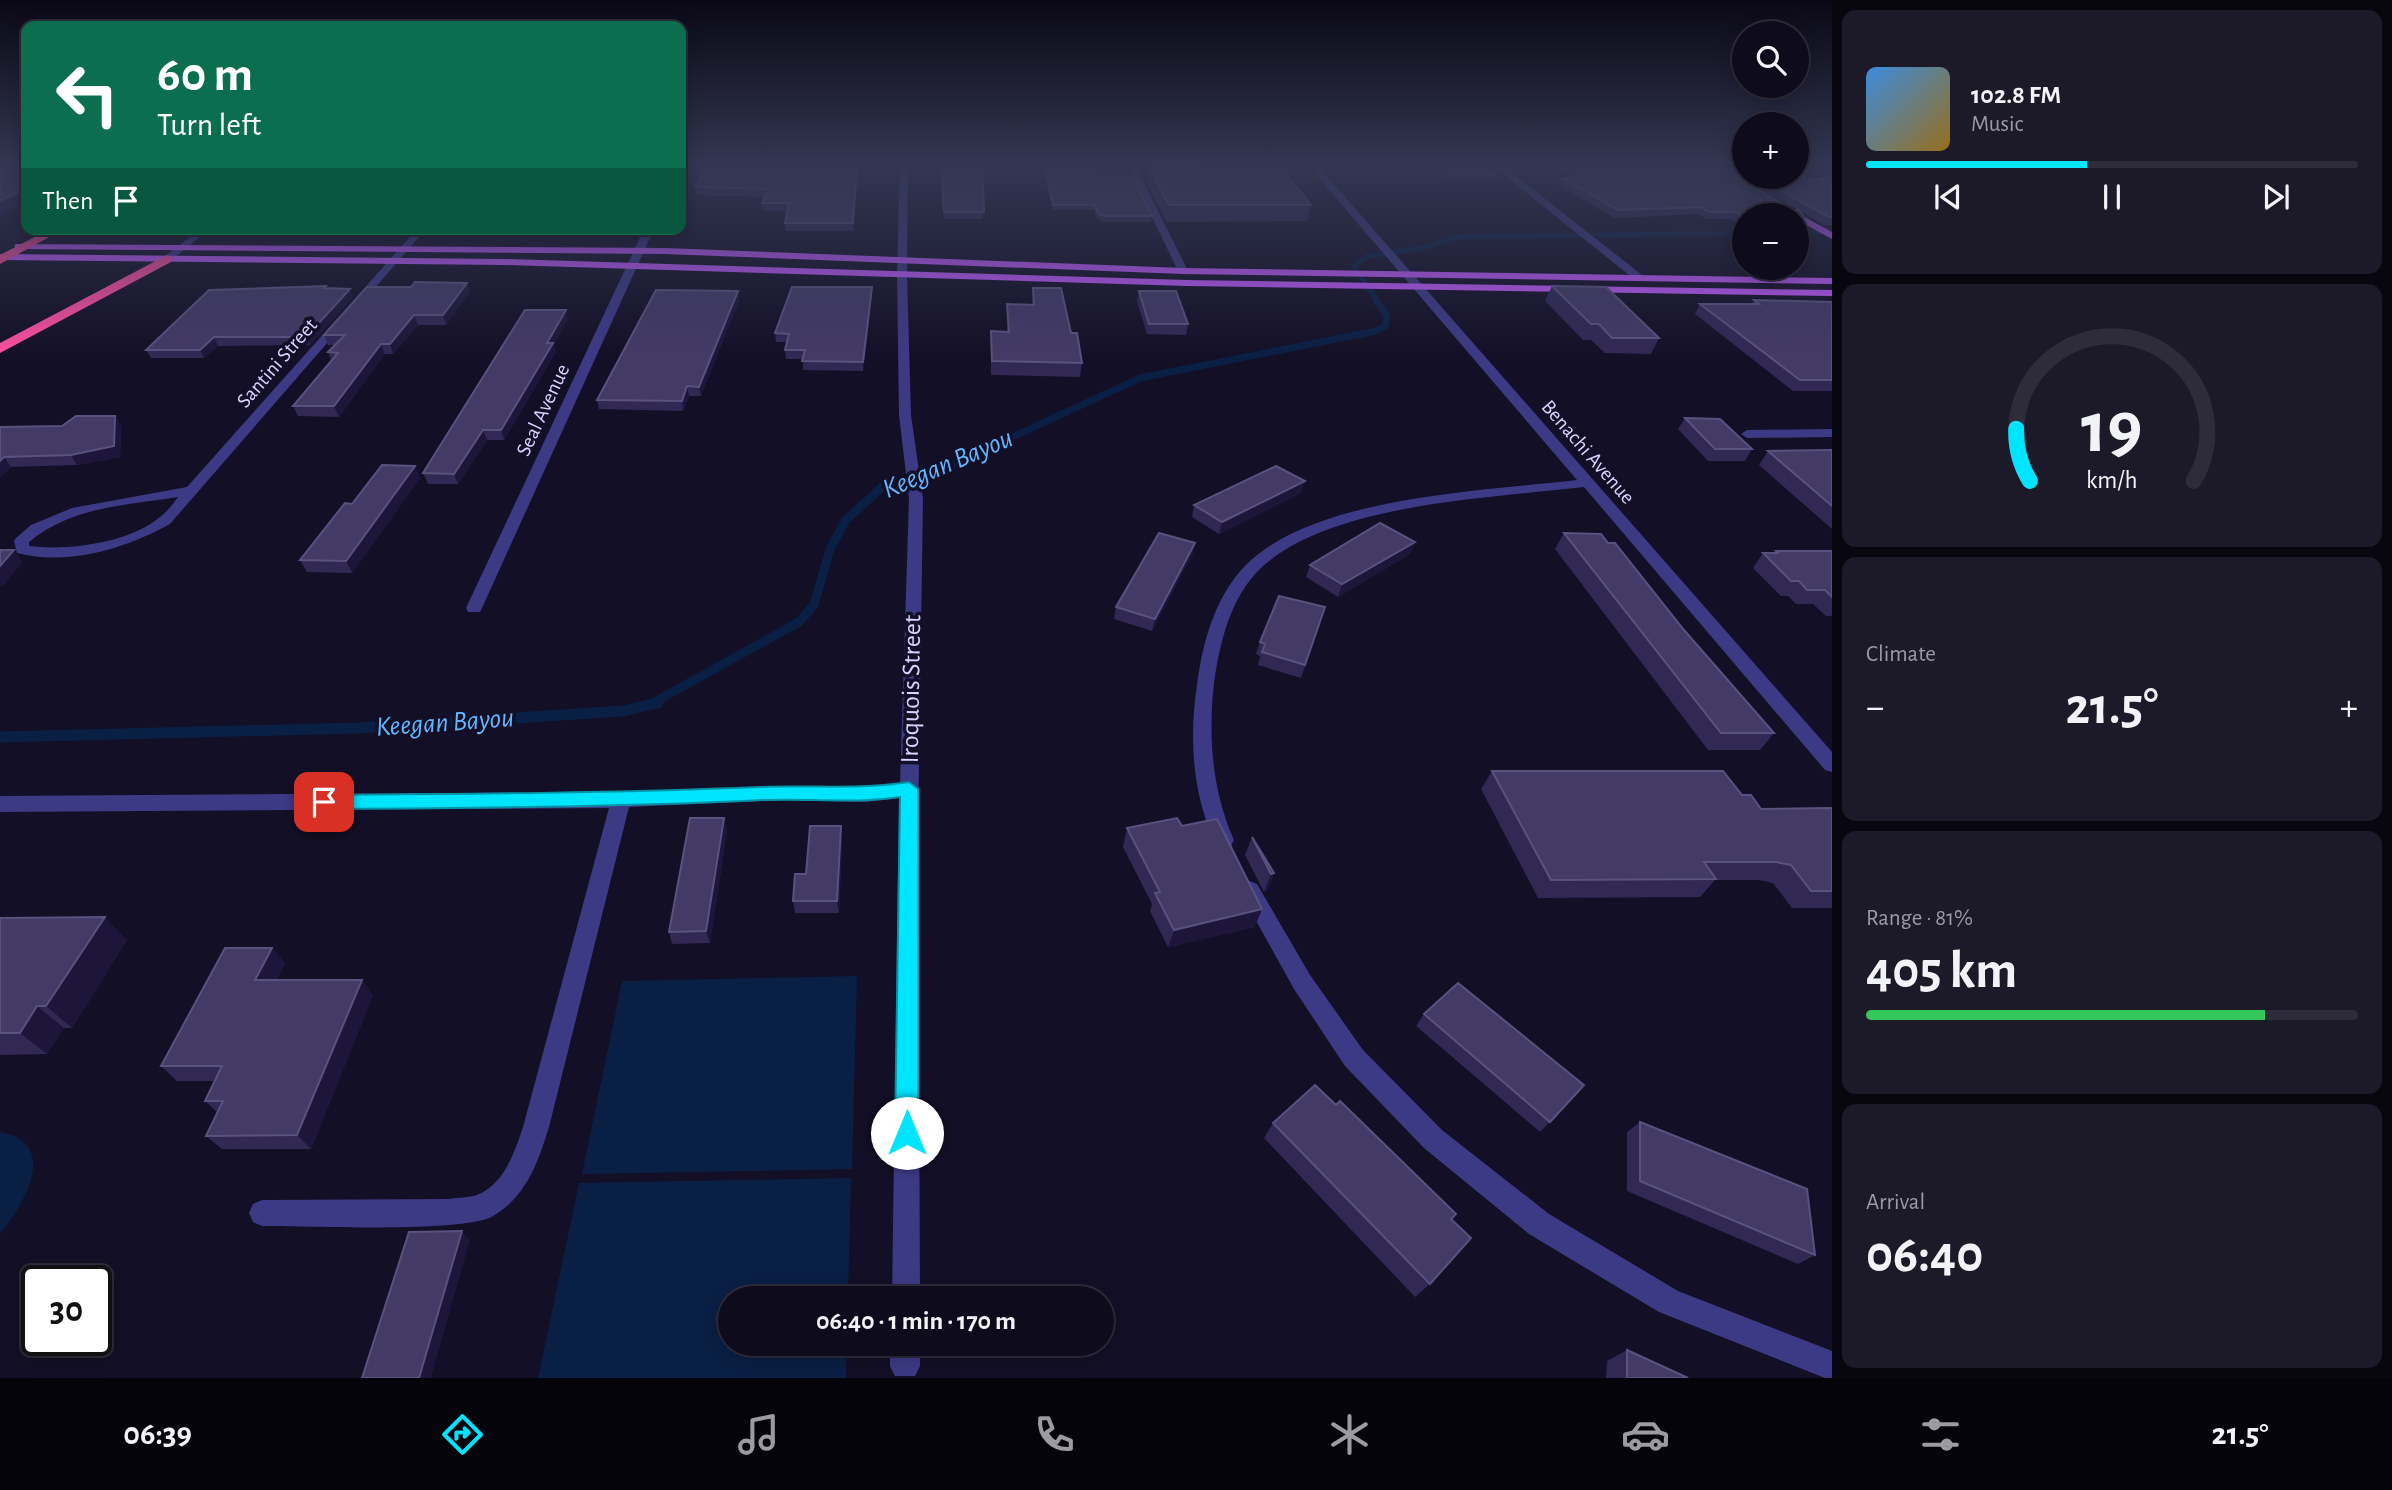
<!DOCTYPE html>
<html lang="en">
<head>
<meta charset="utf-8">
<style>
  :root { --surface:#0e0b1c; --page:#1c1929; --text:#f1f3f6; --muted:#9b9ba3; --line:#2e2b3b; --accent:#00e5ff }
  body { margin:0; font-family:"Alegreya Sans",sans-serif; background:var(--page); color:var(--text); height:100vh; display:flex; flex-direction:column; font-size:26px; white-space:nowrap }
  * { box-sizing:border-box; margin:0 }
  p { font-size:23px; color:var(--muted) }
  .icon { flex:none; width:38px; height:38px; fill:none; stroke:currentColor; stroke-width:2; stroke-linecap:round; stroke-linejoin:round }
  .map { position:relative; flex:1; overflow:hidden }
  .side { display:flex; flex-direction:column; gap:10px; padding:10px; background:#08060f; width:560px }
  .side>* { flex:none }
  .guide { position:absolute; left:21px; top:21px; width:665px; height:214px; border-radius:14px; box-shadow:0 4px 18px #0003,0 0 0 2px var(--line); background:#0b6e4f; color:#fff; overflow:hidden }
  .controls { position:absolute; left:1732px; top:21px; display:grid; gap:14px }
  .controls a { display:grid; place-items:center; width:77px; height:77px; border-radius:50%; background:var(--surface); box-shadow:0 4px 18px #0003,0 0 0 2px var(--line); font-size:35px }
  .speed { position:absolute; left:21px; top:1265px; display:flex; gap:14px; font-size:35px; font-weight:700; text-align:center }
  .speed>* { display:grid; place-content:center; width:91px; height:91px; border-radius:50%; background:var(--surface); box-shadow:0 4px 18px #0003,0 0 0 2px var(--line); line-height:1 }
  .speed .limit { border:4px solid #111; border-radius:10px; background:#fff; color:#111 }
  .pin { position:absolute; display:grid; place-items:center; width:60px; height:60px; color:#fff; margin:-30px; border-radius:14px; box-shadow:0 4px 10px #0006 }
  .me { position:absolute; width:77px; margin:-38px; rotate:0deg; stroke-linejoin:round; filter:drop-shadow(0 0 5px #0008) }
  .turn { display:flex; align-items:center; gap:24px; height:147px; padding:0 21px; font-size:32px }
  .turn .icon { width:91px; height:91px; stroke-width:2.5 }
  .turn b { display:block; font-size:49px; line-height:60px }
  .then { display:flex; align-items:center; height:66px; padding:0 21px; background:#0003; gap:14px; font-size:26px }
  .big { font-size:52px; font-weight:700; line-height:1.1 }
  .side .card { flex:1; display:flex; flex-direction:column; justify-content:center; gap:10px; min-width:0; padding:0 24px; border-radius:14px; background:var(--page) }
  .side .dial { align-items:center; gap:0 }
  .dial svg { height:182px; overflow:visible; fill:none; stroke:var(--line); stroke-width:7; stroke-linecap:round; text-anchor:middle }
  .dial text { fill:var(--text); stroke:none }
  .song { display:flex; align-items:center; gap:21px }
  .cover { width:84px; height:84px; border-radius:10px; background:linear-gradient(135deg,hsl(210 70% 55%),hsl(40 70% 35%)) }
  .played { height:7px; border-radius:4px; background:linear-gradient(90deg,var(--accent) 45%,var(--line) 45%) }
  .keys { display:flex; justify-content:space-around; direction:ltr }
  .heat { display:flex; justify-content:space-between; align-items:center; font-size:38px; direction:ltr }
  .charge { height:10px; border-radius:5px; background:linear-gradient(90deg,#34c759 81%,var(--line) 0) }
  .trip { position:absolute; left:718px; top:1286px; width:396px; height:70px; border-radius:35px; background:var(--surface); box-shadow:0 4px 18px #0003,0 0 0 2px var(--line); font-weight:700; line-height:70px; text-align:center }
  .tab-bar { display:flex; height:112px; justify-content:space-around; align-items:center; background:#06040b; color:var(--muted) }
  .tab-bar .icon { width:49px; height:49px }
  .tab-bar .selected { color:var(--accent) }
  .tab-bar b { font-size:32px; color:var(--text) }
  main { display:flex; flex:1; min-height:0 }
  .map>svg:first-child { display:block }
  .water { fill:#0a1f44 }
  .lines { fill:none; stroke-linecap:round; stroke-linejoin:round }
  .stream-far3 { stroke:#0a1f44; stroke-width:5 }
  .stream-far2 { stroke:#0a1f44; stroke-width:7 }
  .stream-far1 { stroke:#0a1f44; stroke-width:9 }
  .stream { stroke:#0a1f44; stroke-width:11 }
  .minor { fill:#3d3a85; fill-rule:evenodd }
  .major { fill:#c25bff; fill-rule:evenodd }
  .highway { fill:#ff4fa3; fill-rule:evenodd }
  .wall { fill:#312854 }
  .shaded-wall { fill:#1d163a }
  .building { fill:#433a66; stroke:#5a527e; stroke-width:2 }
  .route { fill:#00e5ff; stroke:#0095a6; stroke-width:2 }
  .labels { text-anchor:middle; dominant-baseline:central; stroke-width:7; stroke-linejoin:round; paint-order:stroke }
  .far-street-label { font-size:21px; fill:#d9d4ff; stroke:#130f26 }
  .street-label { font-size:26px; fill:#d9d4ff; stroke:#130f26 }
  .water-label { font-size:28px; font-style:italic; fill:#62b6ff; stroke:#130f26 }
</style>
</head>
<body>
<main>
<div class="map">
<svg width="1832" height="1378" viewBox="0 0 1832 1378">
  <rect width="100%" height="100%" fill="#130f26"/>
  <path class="water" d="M857,976L852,1169L582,1174L622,981Z
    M0,1132C61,1143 24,1204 0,1234Z
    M851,1178L848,1298H730V1344H847L846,1378H538L579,1183Z"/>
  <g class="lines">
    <path class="stream-far3" d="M1797,232H1832
      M1378,302L1354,266L1368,256L1423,248L1456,237L1745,233"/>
    <path class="stream-far2" d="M917,477L939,471L1140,378L1376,331L1385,326L1387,316L1376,300"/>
    <path class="stream-far1" d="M651,704L799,622L814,605L830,549L845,521L882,487L923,475"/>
    <path class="stream" d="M0,737L359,728L623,711L658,703"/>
    <path class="minor" d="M681,165H685V167L681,169Z
      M900,165H908L907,276L911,415L923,499L918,829L920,1298H892L899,798L867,802L788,800L629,807L549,1127C538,1162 527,1196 493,1216C466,1233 304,1226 262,1226L253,1222L249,1213L253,1204L262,1200L449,1199C458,1197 469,1198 477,1195C504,1185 515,1151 523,1127L609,808L0,812V796L621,792L788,786L867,788L900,783L909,499L899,415L897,276Z
      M1127,165H1135L1188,271L1187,273L1178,271Z
      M1308,165H1317L1832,752V772L1825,770L1584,487C1492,498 1332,503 1262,567C1230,597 1220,642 1214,683C1208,736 1212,791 1234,840L1231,846L1224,848L1217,846C1192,797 1189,738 1197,685C1203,640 1216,592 1251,560C1323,496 1484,491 1577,480Z
      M1492,165H1502L1642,275V279H1634Z
      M200,229H210L170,261H164V257Z
      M417,229H426L170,524C124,549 69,566 17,553L14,541L16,538L31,525L72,508L187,487ZM178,497C173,504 167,512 160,517C129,543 68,551 29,546V542C71,507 126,505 178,497Z
      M644,229H654L482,608L480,612H468L466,608Z
      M1832,429V437L1747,438L1741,434L1747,430Z
      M1250,881L1257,884L1310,975L1363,1050L1442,1130L1549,1214L1678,1291L1832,1351V1378H1825L1659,1312L1529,1234L1424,1148L1345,1066L1294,989L1239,890L1243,884Z
      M890,1344H920V1366L915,1376H895L890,1366Z"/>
    <path class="major" d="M1797,213L1832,232V239L1797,220V215H1793Z
      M16,244L665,248L1183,268L1832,278V284L1183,274L665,254L19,249L14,246Z
      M0,254L505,259L1187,280L1832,290V296L1187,286L505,265L0,260Z"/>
    <path class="highway" d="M50,229H64L0,264V255Z
      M167,255L173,259L171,262L0,353V343Z"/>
  </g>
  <path class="wall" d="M857,165L853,231H786L785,223L787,211L763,210L762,203L765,197L696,195L695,187Z
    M934,165H982L983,219H944L941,172H934Z
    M1043,165H1093L1096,177L1152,216L1151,222H1103L1097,219L1094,210H1053Z
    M1192,165H1279L1311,205L1307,221L1166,222L1147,182L1149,167H1193Z
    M1432,165H1483L1496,176L1495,181H1449Z
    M1556,165H1716L1804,217L1800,225H1797V215H1745V225H1740L1732,219H1706L1698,214L1615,218L1559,185L1562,178H1573Z
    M1720,165H1745V177H1797L1810,180L1832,177V225H1824Z
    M237,229H361L357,233L347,235H239Z
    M552,229H602L601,230Z
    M467,283L470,292L446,325H418L393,354H385L339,417L298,416L293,406L331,360L328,352L335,345H328L324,335L411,287Z
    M1552,286L1659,338L1651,354L1605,353L1591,340H1583L1545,301Z
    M872,287V295L863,371L803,370V359H786L785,350L787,342H776L775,333Z
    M327,288L353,297L310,345L218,346L204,358H151L146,350Z
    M1033,288L1071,333L1082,363L1080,377L991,375V331L1007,332V304L1032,305Z
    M738,291L739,300L701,396H689L683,411L599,409L597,400Z
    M1139,291L1188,324L1186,335L1147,334L1137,301Z
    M1754,300L1832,302V391H1793L1695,314L1700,304H1752Z
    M568,319L554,344L556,352L504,440H487L458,484H428L423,473Z
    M115,416L121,426L120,457L77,465L11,467L0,477V427L62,426Z
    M1685,418L1752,449L1745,461H1708L1678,429Z
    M1832,450V529L1759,465L1768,451Z
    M415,466L420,478L352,573L307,572L300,560L352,504Z
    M1301,493L1219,534L1192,517L1194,505Z
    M1564,533L1684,630L1774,733L1760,750H1708L1555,549Z
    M1415,542L1410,554L1338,597L1306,577L1310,565Z
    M1195,543L1192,555L1152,631L1114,619L1116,607Z
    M1776,551H1832V616H1826L1813,604H1796L1788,596H1781L1753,568L1763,553H1774Z
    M1325,607L1301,678L1258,665L1260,656L1256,654L1260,642Z
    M1492,771L1742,795L1761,809L1832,808V908H1792L1773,883L1759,880H1715L1700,897L1538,898L1481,789Z
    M1182,826L1255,927L1168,947L1150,911L1152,904L1123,847L1127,828Z
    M727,830L710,943L672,944L669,932Z
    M1252,837L1274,873L1267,891L1264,892L1245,855Z
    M842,838L839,913H795L793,901L806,874Z
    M0,918L127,940L72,1028H64L47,1054L0,1055Z
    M272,948L285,963L277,980L373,995L311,1149H222L206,1136L217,1112L205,1101L215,1081H177L161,1066Z
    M1424,1014L1550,1122L1540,1132L1416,1026Z
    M1640,1122L1815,1255L1798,1264L1627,1191V1132Z
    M1273,1123L1451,1219L1430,1284L1415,1297L1264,1138Z
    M1627,1350L1688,1378H1606L1607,1361Z"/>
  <path class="shaded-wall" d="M24,189L26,193V202L0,216V201Z
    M345,229H361L357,233L347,235Z
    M467,283L470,292L446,325L443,315Z
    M872,287V295L863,371V362Z
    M350,289L353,297L310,345L306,337Z
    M738,291L739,300L701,396L699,387Z
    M566,310L568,319L554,344L556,352L504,440L501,430L547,343Z
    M414,315L418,325L393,354L390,344Z
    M214,337L218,346L204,358L200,350Z
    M381,344L385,354L339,417L334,406Z
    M687,386L689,396L683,411L682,401Z
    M115,416L121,426L120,457L77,465L71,455Z
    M483,430L487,440L458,484L454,474Z
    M4,457L11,467L0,477V461Z
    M415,466L420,478L352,573L346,561Z
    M1305,481L1301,493L1219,534L1222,522Z
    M1415,542L1410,554L1338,597L1342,584Z
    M1195,543L1192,555L1152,631L1155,619Z
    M14,550L23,562L2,587L0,585V566Z
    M724,818L727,830L710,943L706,931Z
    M841,826L842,838L839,913L837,901Z
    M1274,873L1267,891L1264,892L1271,874Z
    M1262,909L1255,927L1168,947L1174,930Z
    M105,917L127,940L72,1028L46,1006Z
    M272,948L285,963L269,996L255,980Z
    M362,980L373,995L311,1149L297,1135Z
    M37,1006L64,1028L47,1054L20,1033Z
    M462,1231L470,1240L431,1378H419Z"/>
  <path class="building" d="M0,165H26V189H24L0,201Z
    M706,165H857L853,223H785L789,203H762L769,189L695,187Z
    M941,165H982L984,212H944Z
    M1044,165H1093L1096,177H1133L1152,216H1104L1098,213L1095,205H1053Z
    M1203,165H1279L1311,205H1169L1149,167H1204Z
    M1439,165H1483L1496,176L1450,175Z
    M1568,165H1716L1793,210H1799L1804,217H1797V215H1745L1744,217L1736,212H1709L1702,207L1618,210L1562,178H1586Z
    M1736,165H1745V170Z
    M1797,174L1810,180L1832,177V217H1829L1756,177H1797Z
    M415,282L467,283L443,315H414L390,344H381L334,406H293L338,353L328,352L345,335H324L367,287H411Z
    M326,286L324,288L350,289L306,337H214L200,350H146L209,290Z
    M1552,286L1606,287L1659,338H1612L1599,324H1591Z
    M792,287H872L863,362L802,361L805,350H785L789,334L775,333Z
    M1033,288H1061L1071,333H1077L1082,363L992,361L991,331L1009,332L1007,304L1034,305Z
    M656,290L738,291L699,387L687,386L682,401L597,400Z
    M1139,291H1176L1188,324H1149Z
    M1754,300L1832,302V380H1800L1700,304H1759Z
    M525,310H566L547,343H553L501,430H483L454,474L423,473Z
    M76,416H115L114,446L71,455L4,457L0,461V427L62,426Z
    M1685,418L1720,419L1752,449H1715Z
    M1832,450V506L1768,451Z
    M382,465L415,466L346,561L300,560L345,503L352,504Z
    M1276,466L1305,481L1222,522L1194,505Z
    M1380,523L1415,542L1342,584L1310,565Z
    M1159,533L1195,543L1155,619L1116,607Z
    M1564,533L1601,534L1608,543H1615L1684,630L1774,733H1721Z
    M0,550H14L0,566Z
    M1776,551H1832V597L1825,590H1807L1799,581H1791L1763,553H1778Z
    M1279,596L1325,607L1305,665L1262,652L1265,644L1260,642Z
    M1492,771H1723L1742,795H1751L1761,809L1832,808V891H1811L1791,865L1776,862H1704L1716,879L1551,880Z
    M690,818H724L706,931L669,932Z
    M1177,818L1182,826L1217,819L1262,909L1174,930L1155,893L1160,892L1127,828Z
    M810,826H841L837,901H793L795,874H806Z
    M1252,837L1274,873L1271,874Z
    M105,917L46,1006H37L20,1033H0V918Z
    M225,948H272L255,980H362L297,1135L206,1136L223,1101H205L222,1066H161Z
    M1458,983L1584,1085L1550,1122L1424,1014Z
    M1315,1085L1336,1105L1340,1101L1456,1214L1451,1219L1471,1238L1430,1284L1273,1123Z
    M1640,1122L1807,1189L1815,1255L1640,1181Z
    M462,1231L419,1378H362L409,1232Z
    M1627,1350L1688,1378H1627Z"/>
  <linearGradient id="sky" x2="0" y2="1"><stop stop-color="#0a0815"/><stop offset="0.46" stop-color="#333752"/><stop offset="1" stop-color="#333752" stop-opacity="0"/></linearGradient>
  <rect width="1832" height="358" fill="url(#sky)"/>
  <path class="route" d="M909,782L918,789V1133L915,1141L907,1145L899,1141L895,1133L900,797C854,804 808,798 762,800C616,807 470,808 324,809L315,802L324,795C470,794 615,793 761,787C811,785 859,790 909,782Z"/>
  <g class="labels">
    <g class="far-street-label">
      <text transform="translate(277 363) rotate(-49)">Santini Street</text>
      <text transform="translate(543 410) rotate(-65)">Seal Avenue</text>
      <text transform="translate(1588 452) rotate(49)">Benachi Avenue</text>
    </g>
    <g class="street-label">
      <text transform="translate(911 689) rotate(-89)">Iroquois Street</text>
    </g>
    <g class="water-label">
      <text transform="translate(948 464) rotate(-23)">Keegan Bayou</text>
      <text transform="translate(445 723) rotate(-4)">Keegan Bayou</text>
    </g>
  </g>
</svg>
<div class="controls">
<a><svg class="icon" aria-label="search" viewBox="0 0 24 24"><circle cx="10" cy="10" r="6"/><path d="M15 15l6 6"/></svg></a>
<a>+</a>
<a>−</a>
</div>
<div class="speed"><div class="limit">30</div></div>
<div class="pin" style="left:324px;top:802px;background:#d93025"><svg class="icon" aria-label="arrive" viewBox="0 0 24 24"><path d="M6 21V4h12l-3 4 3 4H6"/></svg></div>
<svg class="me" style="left:907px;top:1133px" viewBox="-20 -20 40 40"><circle r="19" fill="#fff"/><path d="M0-13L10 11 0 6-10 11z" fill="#00e5ff"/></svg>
<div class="trip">06:40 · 1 min · 170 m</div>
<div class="guide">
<div class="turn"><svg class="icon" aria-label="left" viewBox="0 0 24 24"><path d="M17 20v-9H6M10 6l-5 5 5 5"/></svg><div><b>60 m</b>Turn left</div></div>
<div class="then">Then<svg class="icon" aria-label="arrive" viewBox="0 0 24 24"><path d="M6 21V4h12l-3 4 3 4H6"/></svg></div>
</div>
</div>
<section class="side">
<div class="card">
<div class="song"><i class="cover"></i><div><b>102.8 FM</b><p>Music</p></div></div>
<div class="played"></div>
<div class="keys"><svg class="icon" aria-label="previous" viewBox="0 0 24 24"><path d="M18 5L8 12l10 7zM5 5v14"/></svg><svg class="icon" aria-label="pause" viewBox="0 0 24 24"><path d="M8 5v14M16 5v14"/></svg><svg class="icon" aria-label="next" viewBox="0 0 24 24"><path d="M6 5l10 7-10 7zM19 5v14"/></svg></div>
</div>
<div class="card dial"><svg viewBox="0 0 100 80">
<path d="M14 69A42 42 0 1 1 86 69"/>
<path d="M14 69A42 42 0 0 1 8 46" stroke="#00e5ff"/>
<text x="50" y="56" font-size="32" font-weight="700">19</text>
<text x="50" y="72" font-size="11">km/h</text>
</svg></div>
<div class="card"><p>Climate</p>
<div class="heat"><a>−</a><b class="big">21.5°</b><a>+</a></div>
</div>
<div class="card"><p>Range · 81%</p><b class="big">405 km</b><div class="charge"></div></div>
<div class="card"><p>Arrival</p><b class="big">06:40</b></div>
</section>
</main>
<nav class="tab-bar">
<b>06:39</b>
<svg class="icon selected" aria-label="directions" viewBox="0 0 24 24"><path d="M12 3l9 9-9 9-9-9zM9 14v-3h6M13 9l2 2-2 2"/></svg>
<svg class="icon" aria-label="music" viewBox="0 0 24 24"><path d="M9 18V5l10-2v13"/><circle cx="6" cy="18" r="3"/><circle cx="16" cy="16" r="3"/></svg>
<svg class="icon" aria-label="phone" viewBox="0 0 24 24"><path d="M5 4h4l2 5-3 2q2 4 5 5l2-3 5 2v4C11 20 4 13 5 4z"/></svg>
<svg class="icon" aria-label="climate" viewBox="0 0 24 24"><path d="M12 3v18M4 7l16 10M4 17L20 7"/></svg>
<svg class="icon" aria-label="car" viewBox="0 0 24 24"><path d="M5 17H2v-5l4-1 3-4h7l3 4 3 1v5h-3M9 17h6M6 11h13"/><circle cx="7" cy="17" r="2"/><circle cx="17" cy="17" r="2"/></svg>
<svg class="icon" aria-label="filters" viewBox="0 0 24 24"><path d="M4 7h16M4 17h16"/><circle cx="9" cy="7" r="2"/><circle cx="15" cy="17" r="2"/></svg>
<b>21.5°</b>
</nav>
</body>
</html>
